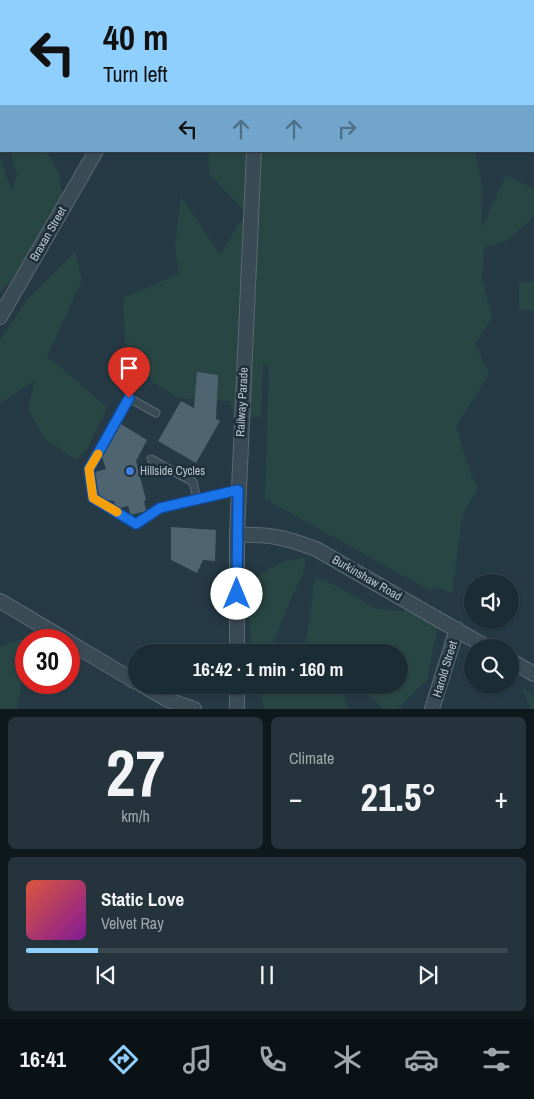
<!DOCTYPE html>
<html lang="en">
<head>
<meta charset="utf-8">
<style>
  :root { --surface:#1c2c34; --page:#25343c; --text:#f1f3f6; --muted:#a0a7ac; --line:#3a484f; --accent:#8fcffe }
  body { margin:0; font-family:"Archivo Narrow",sans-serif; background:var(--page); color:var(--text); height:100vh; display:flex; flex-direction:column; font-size:19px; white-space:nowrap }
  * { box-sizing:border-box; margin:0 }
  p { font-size:16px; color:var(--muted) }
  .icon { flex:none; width:28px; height:28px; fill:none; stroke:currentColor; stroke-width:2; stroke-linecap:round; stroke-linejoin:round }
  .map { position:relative; height:709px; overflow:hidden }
  .details { display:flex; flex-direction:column; gap:8px; padding:8px; background:#0f181d; flex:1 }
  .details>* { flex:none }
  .hud { position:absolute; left:0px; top:0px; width:535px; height:152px; box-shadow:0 1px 4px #0004,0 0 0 1px var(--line); background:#8fcffe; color:#111; overflow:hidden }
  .fabs { position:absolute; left:464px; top:574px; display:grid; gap:10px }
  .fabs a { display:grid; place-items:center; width:55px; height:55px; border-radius:50%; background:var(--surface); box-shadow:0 1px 4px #0004,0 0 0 1px var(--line); font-size:25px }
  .speed { position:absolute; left:15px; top:629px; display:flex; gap:10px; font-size:25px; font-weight:700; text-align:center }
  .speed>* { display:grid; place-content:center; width:65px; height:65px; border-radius:50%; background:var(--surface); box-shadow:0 1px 4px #0004,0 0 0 1px var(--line); line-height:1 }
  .speed .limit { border:8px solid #d22; background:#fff; color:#111 }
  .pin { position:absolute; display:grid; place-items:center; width:42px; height:42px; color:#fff; margin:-51px -21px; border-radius:50% 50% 50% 0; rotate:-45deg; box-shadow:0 0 5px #0007 }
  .pin .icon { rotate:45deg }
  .me { position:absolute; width:55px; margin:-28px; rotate:0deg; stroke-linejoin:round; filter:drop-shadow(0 0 4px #0008) }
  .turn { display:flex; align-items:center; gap:18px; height:105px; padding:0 20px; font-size:22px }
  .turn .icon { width:65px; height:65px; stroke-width:2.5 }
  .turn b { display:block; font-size:35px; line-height:42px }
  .lanes { display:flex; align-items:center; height:48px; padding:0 20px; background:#0003; justify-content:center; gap:25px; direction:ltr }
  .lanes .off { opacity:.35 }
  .big { font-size:38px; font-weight:800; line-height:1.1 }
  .details .card { flex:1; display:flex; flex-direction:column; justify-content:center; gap:8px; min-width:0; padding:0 18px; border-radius:8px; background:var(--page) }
  .details .dial { align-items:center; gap:0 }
  .dial b { font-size:65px; line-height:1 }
  .song { display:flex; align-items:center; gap:15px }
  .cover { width:60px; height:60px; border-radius:8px; background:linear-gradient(135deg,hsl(10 70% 55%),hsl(290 70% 35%)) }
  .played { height:5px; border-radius:2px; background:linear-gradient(90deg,var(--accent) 15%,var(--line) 15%) }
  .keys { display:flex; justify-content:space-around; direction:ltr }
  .heat { display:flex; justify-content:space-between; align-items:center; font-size:28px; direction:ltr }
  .details .tiles { flex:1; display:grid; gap:8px; grid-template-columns:1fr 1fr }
  .card:last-child { grid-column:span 2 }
  .trip { position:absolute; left:128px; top:644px; width:280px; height:50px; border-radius:25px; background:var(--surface); box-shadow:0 1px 4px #0004,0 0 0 1px var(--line); font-weight:800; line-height:50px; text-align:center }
  .dock { display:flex; height:80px; justify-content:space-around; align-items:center; background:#0b1215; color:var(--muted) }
  .dock .icon { width:35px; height:35px }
  .dock .on { color:var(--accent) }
  .dock b { font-size:22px; color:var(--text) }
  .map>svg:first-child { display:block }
  .green { fill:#284744 }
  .building { fill:#4f6471 }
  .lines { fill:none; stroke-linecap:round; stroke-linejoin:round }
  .service-casing { stroke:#5a6872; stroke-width:9 }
  .minor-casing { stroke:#5a6872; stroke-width:16 }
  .service { stroke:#3b4b55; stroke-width:7 }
  .minor { stroke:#3b4b55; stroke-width:14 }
  .route-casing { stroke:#114b97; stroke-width:12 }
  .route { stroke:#1a73e8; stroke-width:9 }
  .slow { stroke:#f59e0b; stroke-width:9 }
  .shop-dot { fill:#3f7fe0; stroke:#1f303b; stroke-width:2 }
  .labels { text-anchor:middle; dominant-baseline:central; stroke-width:5; stroke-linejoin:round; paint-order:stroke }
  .street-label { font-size:12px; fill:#b9c5ce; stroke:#1f303b }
  .poi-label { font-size:12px; fill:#b9c5ce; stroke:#1f303b; text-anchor:start }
</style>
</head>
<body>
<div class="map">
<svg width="534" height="709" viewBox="0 0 534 709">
  <rect width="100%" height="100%" fill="#263a46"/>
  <path class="green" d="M280,0H471L279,1Z
    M10,151H46L59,174L64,204L12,280L0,292V157L12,191L17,175Z
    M209,151H474L481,179L482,227L506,175L534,189V216L508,240L484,248L482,278L492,318L475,344L489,374L456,426L471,475L478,487L462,516L452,593L432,586L431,591L265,499L269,365H263L261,417L234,420L230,401L179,398L154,383L125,343L123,298L179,274L175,247L181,196L220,255L246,213L209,173Z
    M75,252L82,280L47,356L107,407L87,449L76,460L45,439L28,409L35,380L0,403V340L27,300Z
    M519,282H534V310H519Z
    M306,557L303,575L294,592L269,652H252L250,633L249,581L282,562Z
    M315,577L339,587L376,609L416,612L439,620L427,680L398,709H384L370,697L365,685H399V652H302L308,630Z
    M30,636L29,640H26V656L17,709H0V647Z
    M257,685H342L348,709H265Z
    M522,688L534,696V709H531Z"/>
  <path class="building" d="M197,372L218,375L216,419L220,421L196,463L158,441L181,401L194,408Z
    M121,424L147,440L136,461L146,500L144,501L146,511L131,515L128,506L120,508L115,505L114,501L106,500L99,495L95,472L106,469L102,457Z
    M171,527L216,530L215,561L203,560L197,573L171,560Z"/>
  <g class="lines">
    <g class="service-casing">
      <path id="service" d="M156,413L129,398L89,469L93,498L136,524L160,508L238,490
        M151,459L193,482L197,499"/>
    </g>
    <g class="minor-casing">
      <path id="minor" d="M183,1L184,0
        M257,1V0
        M0,317L96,151
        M237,535C270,534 284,537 316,549L488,648
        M0,601L66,640
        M69,642L136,682
        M237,652V535L254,151
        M510,660L534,674
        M142,685L168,700L194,709
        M237,709V685
        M432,709L457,629"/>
    </g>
    <use href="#service" class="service"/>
    <use href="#minor" class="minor"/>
  </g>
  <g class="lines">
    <g class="route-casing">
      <path id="route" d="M129,398L89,469L93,498L136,524L160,508L238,490L237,594"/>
    </g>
    <use href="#route" class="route"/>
    <path class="slow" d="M98,454L89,469L93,498L117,512"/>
  </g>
  <circle class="shop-dot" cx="130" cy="471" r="5"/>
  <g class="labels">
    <g class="street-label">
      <text transform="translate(48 234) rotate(-60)">Braxan Street</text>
      <text transform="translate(242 402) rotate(-87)">Railway Parade</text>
      <text transform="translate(367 578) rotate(30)">Burkinshaw Road</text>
      <text transform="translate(445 669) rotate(-73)">Harold Street</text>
    </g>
    <g class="poi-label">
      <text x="140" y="471">Hillside Cycles</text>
    </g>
  </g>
</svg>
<div class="fabs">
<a><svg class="icon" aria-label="sound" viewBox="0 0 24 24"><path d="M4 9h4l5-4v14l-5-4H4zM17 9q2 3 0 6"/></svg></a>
<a><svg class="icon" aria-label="search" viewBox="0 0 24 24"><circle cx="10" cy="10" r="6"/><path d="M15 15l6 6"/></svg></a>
</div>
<div class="speed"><div class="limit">30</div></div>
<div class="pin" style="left:129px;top:398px;background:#d93025"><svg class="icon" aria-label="arrive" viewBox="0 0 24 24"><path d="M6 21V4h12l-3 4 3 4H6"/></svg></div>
<svg class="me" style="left:237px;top:594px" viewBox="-20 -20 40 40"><circle r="19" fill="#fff"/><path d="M0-13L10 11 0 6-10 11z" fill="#1a73e8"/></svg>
<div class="trip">16:42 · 1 min · 160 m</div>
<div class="hud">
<div class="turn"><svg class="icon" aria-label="left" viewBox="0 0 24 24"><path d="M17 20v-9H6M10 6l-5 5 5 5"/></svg><div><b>40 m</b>Turn left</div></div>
<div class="lanes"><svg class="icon" aria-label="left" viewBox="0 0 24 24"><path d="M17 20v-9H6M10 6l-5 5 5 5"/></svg><svg class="icon off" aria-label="ahead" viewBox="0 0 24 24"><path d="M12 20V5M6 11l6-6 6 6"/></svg><svg class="icon off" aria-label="ahead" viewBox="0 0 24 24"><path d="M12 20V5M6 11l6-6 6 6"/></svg><svg class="icon off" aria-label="right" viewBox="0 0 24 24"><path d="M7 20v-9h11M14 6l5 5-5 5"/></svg></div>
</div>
</div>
<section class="details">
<div class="tiles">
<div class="card dial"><b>27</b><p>km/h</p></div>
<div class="card"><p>Climate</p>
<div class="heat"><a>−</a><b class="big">21.5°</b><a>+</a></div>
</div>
<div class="card">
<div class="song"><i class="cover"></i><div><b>Static Love</b><p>Velvet Ray</p></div></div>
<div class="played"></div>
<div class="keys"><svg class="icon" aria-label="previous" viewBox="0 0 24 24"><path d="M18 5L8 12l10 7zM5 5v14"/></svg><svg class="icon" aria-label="pause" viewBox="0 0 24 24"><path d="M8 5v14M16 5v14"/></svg><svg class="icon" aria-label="next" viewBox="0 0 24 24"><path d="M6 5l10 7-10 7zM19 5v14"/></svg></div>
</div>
</div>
</section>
<nav class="dock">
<b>16:41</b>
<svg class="icon on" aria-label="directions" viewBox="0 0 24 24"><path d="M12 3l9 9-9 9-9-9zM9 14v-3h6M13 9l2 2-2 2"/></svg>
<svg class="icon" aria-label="music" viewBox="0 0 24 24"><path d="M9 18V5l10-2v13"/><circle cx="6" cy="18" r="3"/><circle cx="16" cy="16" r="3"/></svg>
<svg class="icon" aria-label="phone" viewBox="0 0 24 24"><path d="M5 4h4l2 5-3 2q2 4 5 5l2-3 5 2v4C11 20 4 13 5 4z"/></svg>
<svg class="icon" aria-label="climate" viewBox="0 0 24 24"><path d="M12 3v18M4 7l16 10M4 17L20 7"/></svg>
<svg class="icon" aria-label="car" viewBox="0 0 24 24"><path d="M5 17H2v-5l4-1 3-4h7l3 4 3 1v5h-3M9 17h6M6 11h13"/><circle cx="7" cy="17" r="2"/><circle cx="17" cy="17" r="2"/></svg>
<svg class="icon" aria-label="filters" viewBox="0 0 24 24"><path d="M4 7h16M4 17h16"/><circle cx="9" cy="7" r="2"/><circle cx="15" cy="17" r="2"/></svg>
</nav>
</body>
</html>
